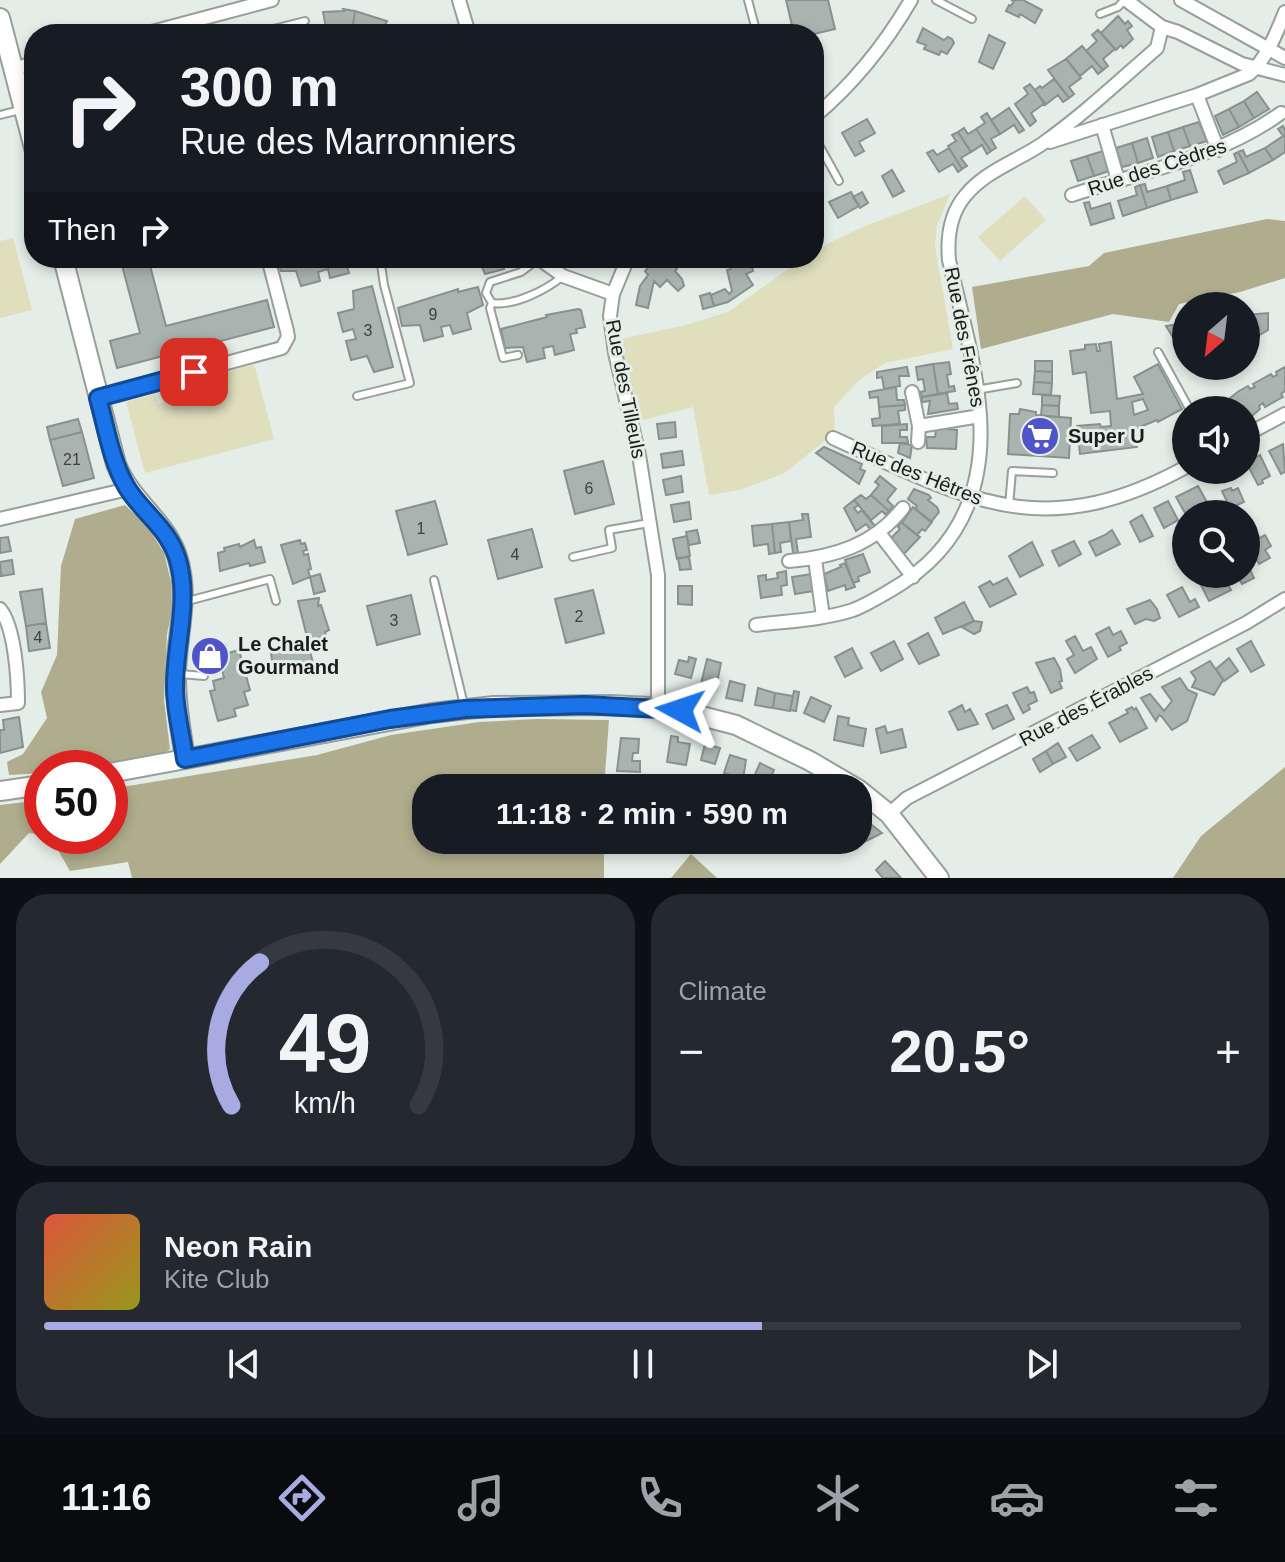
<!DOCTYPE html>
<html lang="en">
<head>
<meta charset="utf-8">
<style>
  :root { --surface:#171b24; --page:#242831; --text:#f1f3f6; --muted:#9ea1a6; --line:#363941; --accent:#a8abe2 }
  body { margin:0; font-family:Helvetica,sans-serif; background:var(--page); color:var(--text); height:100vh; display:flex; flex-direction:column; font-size:30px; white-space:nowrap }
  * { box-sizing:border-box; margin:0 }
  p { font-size:26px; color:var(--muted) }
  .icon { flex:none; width:44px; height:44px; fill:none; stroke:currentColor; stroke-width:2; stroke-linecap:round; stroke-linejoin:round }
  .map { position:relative; height:878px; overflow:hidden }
  .drawer { display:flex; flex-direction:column; gap:16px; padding:16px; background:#0d0f14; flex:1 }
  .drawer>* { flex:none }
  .hud { position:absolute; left:24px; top:24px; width:800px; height:244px; border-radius:32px; box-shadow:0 4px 12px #0003; background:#171b24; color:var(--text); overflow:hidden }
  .needle { width:52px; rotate:208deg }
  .fabs { position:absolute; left:1172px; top:292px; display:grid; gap:16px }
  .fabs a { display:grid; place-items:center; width:88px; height:88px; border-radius:50%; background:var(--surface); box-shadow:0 4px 12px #0003; font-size:40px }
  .speed { position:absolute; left:24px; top:750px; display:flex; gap:16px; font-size:40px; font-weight:700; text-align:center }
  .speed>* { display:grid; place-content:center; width:104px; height:104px; border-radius:50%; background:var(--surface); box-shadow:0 4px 12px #0003; line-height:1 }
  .speed .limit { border:12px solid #d22; background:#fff; color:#111 }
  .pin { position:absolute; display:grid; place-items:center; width:68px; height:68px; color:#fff; margin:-34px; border-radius:16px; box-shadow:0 4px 12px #0006 }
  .me { position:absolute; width:88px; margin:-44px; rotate:275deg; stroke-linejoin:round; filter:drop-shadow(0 0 6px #0008) }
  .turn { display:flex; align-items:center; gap:28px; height:168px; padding:0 24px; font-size:36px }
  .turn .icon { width:104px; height:104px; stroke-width:2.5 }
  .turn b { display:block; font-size:56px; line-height:68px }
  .then { display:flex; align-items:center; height:76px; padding:0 24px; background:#0003; gap:16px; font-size:30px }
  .big { font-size:60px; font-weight:700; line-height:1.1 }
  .drawer .card { flex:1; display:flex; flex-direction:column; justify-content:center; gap:12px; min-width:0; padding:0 28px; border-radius:32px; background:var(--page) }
  .drawer .dial { align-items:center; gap:0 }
  .dial svg { height:208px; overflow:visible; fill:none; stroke:var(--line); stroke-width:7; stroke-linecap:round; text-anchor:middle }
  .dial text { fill:var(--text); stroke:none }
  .song { display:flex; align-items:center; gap:24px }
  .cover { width:96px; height:96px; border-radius:12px; background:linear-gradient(135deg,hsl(10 70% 55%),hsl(60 70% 35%)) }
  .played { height:8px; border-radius:4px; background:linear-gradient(90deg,var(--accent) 60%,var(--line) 60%) }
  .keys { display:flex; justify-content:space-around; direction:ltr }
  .heat { display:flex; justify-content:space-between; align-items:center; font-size:44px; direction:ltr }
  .drawer .tiles { flex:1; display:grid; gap:16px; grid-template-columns:1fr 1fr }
  .card:last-child { grid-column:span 2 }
  .trip { position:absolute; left:412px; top:774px; width:460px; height:80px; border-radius:32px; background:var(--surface); box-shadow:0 4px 12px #0003; font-weight:700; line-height:80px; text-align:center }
  .tab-bar { display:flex; height:128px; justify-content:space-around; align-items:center; background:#090b0e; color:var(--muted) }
  .tab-bar .icon { width:56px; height:56px }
  .tab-bar .current { color:var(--accent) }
  .tab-bar b { font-size:36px; color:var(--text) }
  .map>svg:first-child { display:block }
  .green { fill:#dfdebd }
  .forest { fill:#afad8d }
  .building { fill:#a9b3b0; stroke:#87918e; stroke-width:2; fill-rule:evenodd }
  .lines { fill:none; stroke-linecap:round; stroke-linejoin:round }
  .lane-casing { stroke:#979f99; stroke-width:10 }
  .street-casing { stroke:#979f99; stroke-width:16 }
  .secondary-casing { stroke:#979f99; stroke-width:22 }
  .lane { stroke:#fff; stroke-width:6 }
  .street { stroke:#fff; stroke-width:12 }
  .secondary { stroke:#fff; stroke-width:18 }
  .route-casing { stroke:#114b97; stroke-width:20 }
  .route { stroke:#1a73e8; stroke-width:14 }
  .labels { text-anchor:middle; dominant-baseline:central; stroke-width:6; stroke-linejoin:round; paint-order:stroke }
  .number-label { font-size:16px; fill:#3e4240 }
  .street-label { font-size:20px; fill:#1a1d1b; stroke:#e4ede7 }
  .poi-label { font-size:20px; font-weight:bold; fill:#1a1d1b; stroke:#e4ede7; text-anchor:start }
</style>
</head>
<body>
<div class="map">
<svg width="1285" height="878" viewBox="0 0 1285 878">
  <rect width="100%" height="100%" fill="#e4ede7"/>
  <path class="green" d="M950,194L937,226L935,246L953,349L885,363L859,380L834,407L835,433L783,474L739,490L709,495L693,407L632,423L612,341L686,325L728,312L804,258H814V252C853,227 906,212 950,194Z
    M1025,196L1046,220L1000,261L978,237Z
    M13,238L32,310L0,318V241Z
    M254,364L274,439L145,473L126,402L155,394L158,404L206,391L204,378Z"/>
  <path class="forest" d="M1267,219L1285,221V278L1240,292L1179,304L1169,322L1113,314L981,349L972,287L1089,266L1104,253Z
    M125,505L148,527L164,553L171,582L172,610L167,634L164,700L170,749L162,754L90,768H42V773L9,775L7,762L23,754L47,718L41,692L57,655L61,566L75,519Z
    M537,719L609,720L604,788H426V840H604V878H132L128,862L70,871L51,838L44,836H110V789L317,755L391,735L479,722Z
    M1285,767V878H1173L1201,836Z
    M42,800V835L29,833L0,864V805Z
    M691,854L717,878H671Z"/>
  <path class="building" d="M786,0H828L835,29L814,34H794Z
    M1011,0H1023L1042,10L1035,23L1020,14L1019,17L1006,11L1009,5L1011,6L1014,1Z
    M343,9L355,11L352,32L327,33L323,12L344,11Z
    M355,11L387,21L380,34L352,32Z
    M1118,16L1125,24L1128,21L1132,26L1127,30L1133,39L1123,48L1121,45L1116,50L1101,33Z
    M923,28L944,40L948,37L952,39L954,43L947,54L941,51L939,55L924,49L926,45L917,42Z
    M1098,30L1115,49L1103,59L1108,66L1103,70L1086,51L1097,41L1092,35Z
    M989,35L1005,43L993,69L979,62Z
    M1082,46L1103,70L1098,74L1092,66L1080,76L1066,59Z
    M1066,59L1081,78L1069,87L1074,94L1069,98L1048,70Z
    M1054,79L1069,98L1063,102L1058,95L1045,105L1035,90L1040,86L1042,88Z
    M1030,84L1045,103L1031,113L1036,121L1030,126L1015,104L1028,94L1024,88Z
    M1257,92L1269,109L1254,118L1244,101Z
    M1244,101L1254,118L1239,127L1229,109Z
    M1009,108L1024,130L1019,133L1014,125L1000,134L991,120Z
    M1229,109L1239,127L1223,135L1215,116Z
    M987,113L1000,134L991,139L996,148L991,151L976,129L985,123L981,117Z
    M867,119L875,133L859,142L864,151L855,156L842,133Z
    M1199,122L1207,141L1190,146L1183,127Z
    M1283,126L1285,130V152L1273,160L1265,148L1283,136L1278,129Z
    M1183,127L1190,146L1174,151L1168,132Z
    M964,128L968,134L976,129L991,151L987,154L982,145L971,152L958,132Z
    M958,132L971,152L961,158L967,166L962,169L948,146L956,141L952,135Z
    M1168,132L1174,151L1158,157L1152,137Z
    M1147,138L1153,158L1138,163L1132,143Z
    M1132,143L1138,163L1122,167L1116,148Z
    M949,148L962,169L958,172L953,164L939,172L927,153L933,150L937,155Z
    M1265,148L1273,160L1249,173L1238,152L1243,150L1246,157Z
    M1103,151L1109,171L1094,176L1087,156Z
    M1238,152L1249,173L1224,184L1218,171L1237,162L1234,154Z
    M1087,156L1094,176L1078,181L1071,161Z
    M892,170L904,191L893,197L882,176Z
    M1190,170L1197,192L1171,200L1167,186L1185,180L1183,172Z
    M1145,184L1147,192L1167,186L1171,200L1147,208L1140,185Z
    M1140,185L1147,208L1123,216L1118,201L1137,195L1135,187Z
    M851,192L859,206L838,218L829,202Z
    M862,192L868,203L860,208L853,197Z
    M1089,202L1091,209L1110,203L1114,218L1091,225L1084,203Z
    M120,258H148L166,326L267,300L274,327L117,368L110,341L140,333Z
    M277,258H345L349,273L330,278L328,269L318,272L320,281L301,286L296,271H281Z
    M460,258H501L504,269L485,274L478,258L461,262Z
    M657,258H665L677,269L675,271L682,279L684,286L678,291L667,280L660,287L654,281L648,308L636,305L640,286L648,275L645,271Z
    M740,258H750L753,271L746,274L753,285L728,302L714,306L711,295L725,289L729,294L732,291L727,270L731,269L728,261Z
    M372,286L393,367L374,372L367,356L351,360L346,341L356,339L353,329L343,332L338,313L354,309L353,291Z
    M478,287L483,305L467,313L471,329L453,334L450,325L441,327L443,336L424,341L420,325L402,326L398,308L458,289V292Z
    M710,293L714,306L703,309L700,296Z
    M578,309L581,310L585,327L576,329L577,333L570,334L574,350L555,355L553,346L543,348L545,358L527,362L523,347L505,348L501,329L547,317L546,315Z
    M1268,313V330L1246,343L1247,315Z
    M1186,323V361L1183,362L1176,349L1179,347L1166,326Z
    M1111,342L1117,399L1143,394L1134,377L1158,364L1182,409L1158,422L1157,420L1135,429L1137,447L1080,454L1077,426L1100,424L1101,427L1111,426L1110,411L1091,413L1086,372L1073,374L1070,351L1085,349V345L1096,344L1097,351H1100L1099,344ZM1143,399L1148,410L1134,415L1132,402Z
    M1035,361H1052V372L1035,371Z
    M949,362L951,374L947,375L949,387L954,386L955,391L938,394L933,364Z
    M933,364L938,394L922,397L920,392L925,391L923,379L918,380L916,367Z
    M907,367L909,376H899L900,386L884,389L882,377L877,378V372Z
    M1285,367V391L1281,394L1283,397L1265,407L1263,403L1259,406L1260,409L1252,416L1246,419V410H1207L1226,400L1227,403L1232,400L1230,398L1239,391L1248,386L1250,389L1255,387L1253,384L1271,374L1273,377L1277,375L1276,372Z
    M1035,371L1052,372V383L1034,382Z
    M1034,382L1052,383L1051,395L1033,394Z
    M896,387L897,400H904L905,405L879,407L878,397L870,398L869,392Z
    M947,393L949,404L957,403L958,409L928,414L930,401L922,402V397Z
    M1042,395L1060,396L1059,406L1042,405Z
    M905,405V410L898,411L900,424L873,426L872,419L880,418L879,407Z
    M1042,405L1059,406V417L1041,416Z
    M1020,409L1036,412V415L1071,418L1069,458L1008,454L1010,414H1019Z
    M78,419L82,432L50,440L47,427Z
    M675,422L676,437L659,439L657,424Z
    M907,424V430H900V437H907L908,443H882V426Z
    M936,428L957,430L956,449L927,448L926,437H935Z
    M82,432L94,478L63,486L50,440Z
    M900,443L912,445L910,458L898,453Z
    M1283,444L1285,472L1281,474L1269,451Z
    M824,447L862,464L860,469L865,471L859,484L816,453Z
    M682,451L684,465L663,468L661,454Z
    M1260,455L1270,476L1262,480L1263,483L1258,485L1246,462Z
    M603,461L614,504L575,514L564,471Z
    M681,476L683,492L666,495L663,480Z
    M880,476L896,489L887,500L893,506L889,511L871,495L879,485L875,482Z
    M1198,486L1207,502L1185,513L1176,497Z
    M1231,488L1232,491L1238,488L1244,502L1230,508L1222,491Z
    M914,489L929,495L931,498L928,500L937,507L939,512L931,522L915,509L917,506L908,499Z
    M861,495L866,499L871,495L889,511L886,515L882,511L871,520L854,500Z
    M854,500L859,505L854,508L858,513L862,510L875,526L871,530L866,524L856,531L844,508Z
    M435,501L447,544L408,555L396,511Z
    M1168,501L1178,520L1164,528L1154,508Z
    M689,502L691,519L674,522L671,505Z
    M913,507L932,522L925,531L922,529L917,535L902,523Z
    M802,514H808L811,537L796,539L798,553H793L789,522L803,520Z
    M1142,515L1153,536L1140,542L1130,522Z
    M789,522L791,541L780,543L781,552L775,553L772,524Z
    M901,522L920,537L901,557L888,541L900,529L898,527Z
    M772,524L775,553L769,554L768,544L754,546L752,526Z
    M532,529L542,567L498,579L488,540Z
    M697,530L700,543L689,545L686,532Z
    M1112,530L1120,544L1096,556L1089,542L1105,535Z
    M1265,535L1271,546L1265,550L1270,558L1259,564L1248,544Z
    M687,536L690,556L677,559L673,539Z
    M8,537L11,551L0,553V538Z
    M254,540L256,548L261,547L265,562L250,566L249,563L220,571L218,553L225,551L224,548L239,544L240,547Z
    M300,540L301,544L305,543L307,550L303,551L304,555L308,554L311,569L308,570L310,577L293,584L281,545Z
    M1074,541L1081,554L1059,566L1052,551Z
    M1032,542L1043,565L1020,577L1009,556Z
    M863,554L870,572L858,577L859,581L853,583L845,560Z
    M689,557L691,569L680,570L678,558Z
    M12,560L14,574L1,576L0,562Z
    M1246,561L1254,578L1242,584L1236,574H1246Z
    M845,563L855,587L846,590L845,585L828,591L824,574L841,567L840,565Z
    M786,571L787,585L781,586L782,595L761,598L758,576L766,575V580L778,578L777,573Z
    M320,574L325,591L314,594L310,577Z
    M812,574L814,591L795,594L792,577Z
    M1213,574L1219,584L1226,581L1231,590L1209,601L1199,581Z
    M1007,578L1016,594L990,607L979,587L990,581L993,585Z
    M678,586H692V605L678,604Z
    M1182,587L1190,602L1195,599L1199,607L1179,617L1167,595Z
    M42,589L46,623L26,626L20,592Z
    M593,590L604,633L566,643L555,599Z
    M411,595L420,634L377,645L367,606Z
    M319,598L318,606L321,605L329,630L325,632L326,636L308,641L298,601Z
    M1150,600L1157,609L1160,618L1154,621L1146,619L1135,624L1127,609Z
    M964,602L974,621L943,634L935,618Z
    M974,621L982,622L980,631L974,634L962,627Z
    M46,623L50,648L29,651L26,626Z
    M1109,627L1113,635L1121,631L1127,643L1119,647L1121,650L1108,657L1096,634Z
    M928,633L939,655L919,664L908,644Z
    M1075,636L1083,651L1091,647L1097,659L1075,673L1067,659L1074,655L1066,641Z
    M303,641L304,645L308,644L313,663L302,666V663L297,664L298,667L283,671L282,668L273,670L271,652Z
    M894,641L903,659L881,671L871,653Z
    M1251,641L1264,665L1251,672L1237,649Z
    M226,645L228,653L239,650L250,690L244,692L248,705L234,709L236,716L218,721L210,691L215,690L213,681L224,678L222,669L216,671L214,666L209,667L205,651Z
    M852,648L862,668L845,677L835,657Z
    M689,657L696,659L691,678L675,674L679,660L688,662Z
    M1054,658L1060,669L1062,681L1059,682L1062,688L1051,693L1036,663Z
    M1229,658L1238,671L1224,681L1216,669Z
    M707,659L721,663L717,683L713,682L712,687L701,684Z
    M1210,661L1223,680L1214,695L1192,687L1196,679L1191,672Z
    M1180,678L1188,690L1197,694L1187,721L1172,730L1162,717L1159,715L1156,721L1141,698L1150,694L1164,711L1172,701L1162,687Z
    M730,681L745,685L742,701L726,698Z
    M1027,687L1030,693L1034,692L1037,701L1028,705L1030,709L1023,713L1013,693Z
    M758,688L775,693L773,708L755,705Z
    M794,691L799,692L796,711L790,710Z
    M775,693L793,696L790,711L773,708Z
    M811,697L831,706L824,722L804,713Z
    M962,705L965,712L970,709L978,724L958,730L949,712Z
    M1007,705L1014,719L993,729L986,714Z
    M1132,707L1134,710L1136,708L1147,728L1120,742L1109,723L1128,713L1126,710Z
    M838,716L849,718L848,725L866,729L863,746L834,740Z
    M19,717L23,747L0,753V730H4L3,720Z
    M885,726L887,733L902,729L906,747L881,753L876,729Z
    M1092,735L1100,748L1077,761L1069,748Z
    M671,736L678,737V742L690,744L686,765L667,762Z
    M621,738L639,739L638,753H633L632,761H640V772L617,771Z
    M1058,743L1066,757L1053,764L1046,751Z
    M705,744L720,748L715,764L701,760Z
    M1046,751L1053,764L1040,772L1033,759Z
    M730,755L746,760L743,779L724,773Z
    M760,763L774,770L766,788H749Z
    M783,776L795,782L793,788H778Z
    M868,822L882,833L864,842L858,838V834Z
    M826,840H841L832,852L826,847L830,842Z
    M885,861L901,878H883L876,870Z"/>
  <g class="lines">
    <g class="lane-casing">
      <path id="lane" d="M748,0L757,34
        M936,0L972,19
        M1100,14L1118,7L1124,0
        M254,34L305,21
        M0,115L20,110
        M814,136L839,181
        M710,258V260
        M538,259L521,272L490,282L486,293L492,303C515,306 546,290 563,276
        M492,303L490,308L503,358L518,355
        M1158,352L1190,410
        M976,390L1017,383
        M357,396L410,383L384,285L380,258
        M1009,506L1012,471L1053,473
        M573,557L612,548L609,530L649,523
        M434,580L464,705
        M184,602L270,579L276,601
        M180,674L204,676"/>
    </g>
    <g class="street-casing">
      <path id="street" d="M459,0L469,34
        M1126,0L1162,27L1178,32L1242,64L1285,75
        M1181,0L1285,58
        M144,34L272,0
        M13,69L34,63
        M1197,95L1218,150
        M814,117C852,85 886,43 911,0
        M1102,125L1118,180
        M1050,142L1197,95L1249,74C1266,60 1277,32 1285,12
        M1072,195C1143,171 1219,158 1281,113
        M538,258L563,276L613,294
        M628,258L613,294L610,316L615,353L639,455L658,575V707
        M912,392L919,426L918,442
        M98,398L282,348L288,337L287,331L268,258
        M919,426L980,416
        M1246,435L1285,414
        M833,438C968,500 1043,545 1186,467
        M0,519L128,489
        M879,533L913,577
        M815,559L823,617
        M789,561C834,557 874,545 903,508
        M0,609C15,627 18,679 18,703L0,705
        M756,625C788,621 822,620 853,610C866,605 879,597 891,590C957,552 985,493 980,416C977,367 960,309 949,260C947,237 950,214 965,196C985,171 1017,161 1042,144C1083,115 1119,81 1157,48L1162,27
        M889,814L907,798L1246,623L1285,599"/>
    </g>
    <g class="secondary-casing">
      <path id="secondary" d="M0,18L34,148
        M63,258L116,464C131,502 165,520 177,556C190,596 177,633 176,673C175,702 181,730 185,759
        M110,773L432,713L494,706L611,705L670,708L736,725L810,761L856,788
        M858,789L889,814L939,878
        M0,791L42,785"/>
    </g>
    <use href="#lane" class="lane"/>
    <use href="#street" class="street"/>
    <use href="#secondary" class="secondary"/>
  </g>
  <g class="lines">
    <g class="route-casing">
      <path id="route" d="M194,372L98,398C106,427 111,460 126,486C141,512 169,528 178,560C190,602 175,643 175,687C175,711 182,735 185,759L390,719L465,709L584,705L680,710"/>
    </g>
    <use href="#route" class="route"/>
  </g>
  <defs>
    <g id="supermarket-disc" transform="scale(2)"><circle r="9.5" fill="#4f54ca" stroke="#e4ede7"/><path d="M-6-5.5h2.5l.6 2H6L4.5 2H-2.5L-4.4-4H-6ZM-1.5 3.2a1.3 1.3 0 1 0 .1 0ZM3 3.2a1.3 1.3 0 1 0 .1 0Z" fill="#fff"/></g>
    <g id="shop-disc" transform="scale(2)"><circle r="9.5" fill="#4f54ca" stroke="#e4ede7"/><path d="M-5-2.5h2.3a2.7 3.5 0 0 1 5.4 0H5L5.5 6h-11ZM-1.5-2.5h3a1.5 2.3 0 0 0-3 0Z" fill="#fff"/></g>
  </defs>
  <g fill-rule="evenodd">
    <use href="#supermarket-disc" x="1040" y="436"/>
    <use href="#shop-disc" x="210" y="656"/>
  </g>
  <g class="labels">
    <g class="number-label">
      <text x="433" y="314">9</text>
      <text x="368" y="330">3</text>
      <text x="72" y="459">21</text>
      <text x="589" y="488">6</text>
      <text x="421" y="528">1</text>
      <text x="515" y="554">4</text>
      <text x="579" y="616">2</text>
      <text x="394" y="620">3</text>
      <text x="38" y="637">4</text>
    </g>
    <g class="street-label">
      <text transform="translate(1157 167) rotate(-18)">Rue des Cèdres</text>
      <text transform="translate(965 337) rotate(79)">Rue des Frênes</text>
      <text transform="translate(626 389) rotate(79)">Rue des Tilleuls</text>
      <text transform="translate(917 473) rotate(22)">Rue des Hêtres</text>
      <text transform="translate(1086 706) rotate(-28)">Rue des Érables</text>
    </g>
    <g class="poi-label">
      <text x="1068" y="436">Super U</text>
      <text x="238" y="644">Le Chalet<tspan x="238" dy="23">Gourmand</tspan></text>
    </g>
  </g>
</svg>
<div class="fabs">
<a><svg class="needle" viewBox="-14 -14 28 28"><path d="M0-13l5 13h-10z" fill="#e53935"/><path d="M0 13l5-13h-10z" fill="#9ea1a6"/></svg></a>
<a><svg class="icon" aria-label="sound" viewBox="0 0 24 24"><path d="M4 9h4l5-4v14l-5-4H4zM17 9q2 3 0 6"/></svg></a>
<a><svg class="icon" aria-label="search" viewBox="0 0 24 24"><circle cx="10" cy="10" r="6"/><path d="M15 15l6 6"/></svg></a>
</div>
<div class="speed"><div class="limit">50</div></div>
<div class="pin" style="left:194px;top:372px;background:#d93025"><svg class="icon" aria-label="arrive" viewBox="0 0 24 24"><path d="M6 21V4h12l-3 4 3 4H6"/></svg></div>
<svg class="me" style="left:680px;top:710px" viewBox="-20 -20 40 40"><path d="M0-17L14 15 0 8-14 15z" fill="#1a73e8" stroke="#fff" stroke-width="4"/></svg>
<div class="trip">11:18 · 2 min · 590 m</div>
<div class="hud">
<div class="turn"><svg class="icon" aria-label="right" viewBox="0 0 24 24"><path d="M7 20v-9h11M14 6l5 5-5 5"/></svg><div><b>300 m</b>Rue des Marronniers</div></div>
<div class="then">Then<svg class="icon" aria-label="right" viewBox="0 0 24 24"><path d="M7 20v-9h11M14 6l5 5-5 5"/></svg></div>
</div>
</div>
<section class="drawer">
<div class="tiles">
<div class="card dial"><svg viewBox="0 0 100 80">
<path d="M14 69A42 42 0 1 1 86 69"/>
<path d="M14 69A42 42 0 0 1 25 14" stroke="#a8abe2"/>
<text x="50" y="56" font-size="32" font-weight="700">49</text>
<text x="50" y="72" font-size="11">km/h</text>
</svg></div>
<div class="card"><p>Climate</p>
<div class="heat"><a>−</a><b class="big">20.5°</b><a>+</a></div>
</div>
<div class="card">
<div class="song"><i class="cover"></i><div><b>Neon Rain</b><p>Kite Club</p></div></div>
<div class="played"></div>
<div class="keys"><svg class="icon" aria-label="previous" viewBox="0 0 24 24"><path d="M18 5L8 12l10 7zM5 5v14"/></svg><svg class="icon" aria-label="pause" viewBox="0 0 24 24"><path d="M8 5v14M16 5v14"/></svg><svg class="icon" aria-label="next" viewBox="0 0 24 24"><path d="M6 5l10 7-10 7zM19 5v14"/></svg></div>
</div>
</div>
</section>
<nav class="tab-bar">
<b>11:16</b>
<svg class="icon current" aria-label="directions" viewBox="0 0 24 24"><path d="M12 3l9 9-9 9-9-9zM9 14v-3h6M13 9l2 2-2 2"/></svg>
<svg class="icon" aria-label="music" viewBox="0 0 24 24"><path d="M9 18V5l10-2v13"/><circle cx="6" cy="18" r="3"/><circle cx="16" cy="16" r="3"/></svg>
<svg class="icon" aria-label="phone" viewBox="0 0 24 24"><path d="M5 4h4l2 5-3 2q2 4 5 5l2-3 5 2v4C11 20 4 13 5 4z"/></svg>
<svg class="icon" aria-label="climate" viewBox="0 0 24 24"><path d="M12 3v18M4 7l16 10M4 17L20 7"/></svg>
<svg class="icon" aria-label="car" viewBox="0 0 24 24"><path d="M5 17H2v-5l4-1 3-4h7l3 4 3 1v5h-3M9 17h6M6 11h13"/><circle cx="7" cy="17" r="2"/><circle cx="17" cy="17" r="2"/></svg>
<svg class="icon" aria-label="filters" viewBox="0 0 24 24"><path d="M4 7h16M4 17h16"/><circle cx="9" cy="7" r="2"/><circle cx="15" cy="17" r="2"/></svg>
</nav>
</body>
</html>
